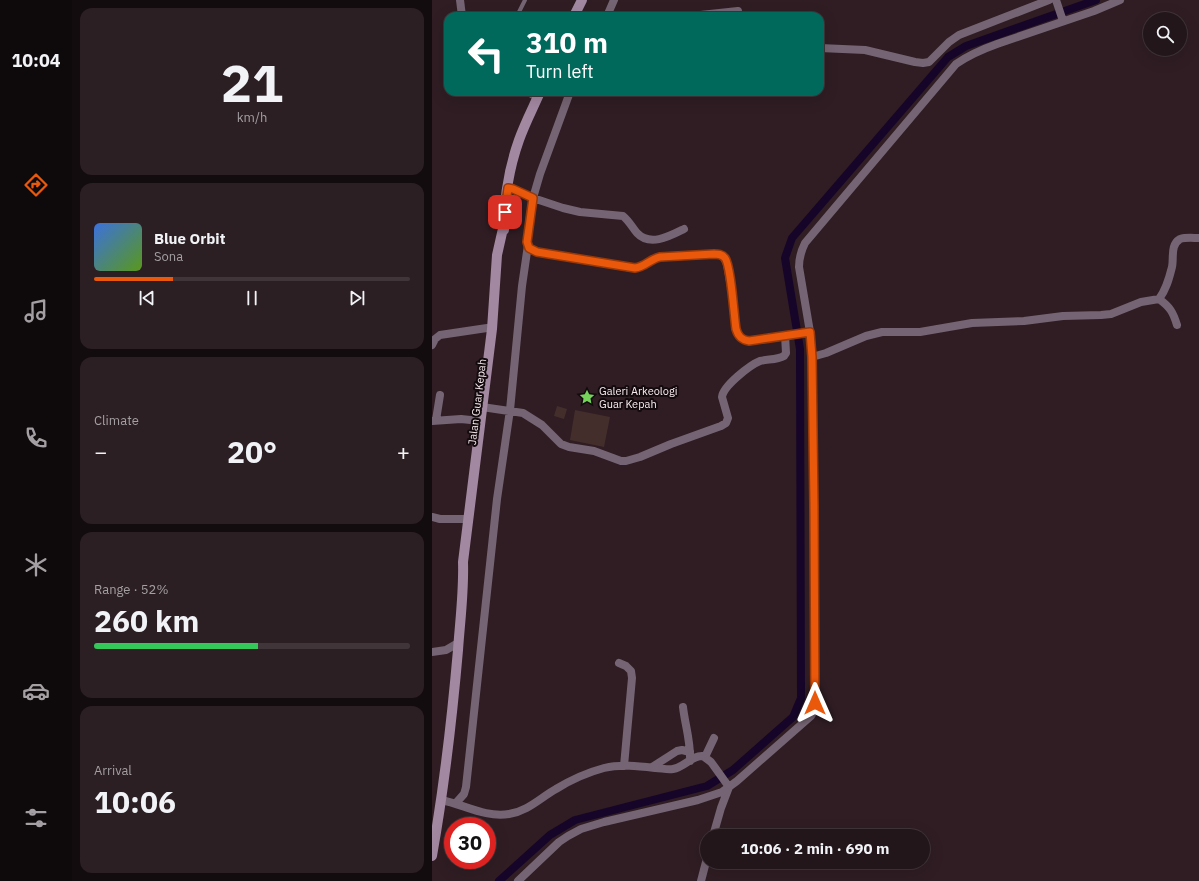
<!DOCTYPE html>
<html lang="en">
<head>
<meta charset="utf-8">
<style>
  :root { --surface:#23161a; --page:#2b1f23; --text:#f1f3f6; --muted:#a39fa2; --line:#403539; --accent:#ea580c }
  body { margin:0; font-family:"IBM Plex Sans",sans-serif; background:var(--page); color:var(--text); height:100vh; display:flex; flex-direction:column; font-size:15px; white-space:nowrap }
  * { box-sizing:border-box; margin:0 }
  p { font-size:13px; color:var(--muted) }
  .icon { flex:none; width:22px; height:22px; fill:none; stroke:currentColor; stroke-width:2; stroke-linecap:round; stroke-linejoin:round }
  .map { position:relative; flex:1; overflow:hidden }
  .side { display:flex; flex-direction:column; gap:8px; padding:8px; background:#130c0e; width:360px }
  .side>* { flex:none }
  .top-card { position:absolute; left:12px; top:12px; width:380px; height:84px; border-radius:12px; box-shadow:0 4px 16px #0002,0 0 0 1px var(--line); background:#00695c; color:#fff; overflow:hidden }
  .controls { position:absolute; left:711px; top:12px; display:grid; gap:8px }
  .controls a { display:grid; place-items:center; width:44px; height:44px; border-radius:50%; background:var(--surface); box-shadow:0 4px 16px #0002,0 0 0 1px var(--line); font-size:20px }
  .speed { position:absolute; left:12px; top:817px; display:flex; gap:8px; font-size:20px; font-weight:700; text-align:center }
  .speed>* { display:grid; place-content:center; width:52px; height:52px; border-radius:50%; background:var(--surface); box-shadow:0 4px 16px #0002,0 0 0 1px var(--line); line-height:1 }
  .speed .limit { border:6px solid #d22; background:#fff; color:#111 }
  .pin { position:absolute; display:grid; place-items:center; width:34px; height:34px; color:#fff; margin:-17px; border-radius:8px; box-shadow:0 2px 6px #0006 }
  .me { position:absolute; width:44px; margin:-22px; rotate:0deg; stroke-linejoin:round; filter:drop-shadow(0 0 3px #0008) }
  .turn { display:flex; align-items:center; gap:14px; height:84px; padding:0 16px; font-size:18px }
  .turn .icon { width:52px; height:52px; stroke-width:2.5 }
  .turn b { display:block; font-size:28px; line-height:34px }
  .big { font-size:30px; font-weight:700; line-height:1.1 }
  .side .tile { flex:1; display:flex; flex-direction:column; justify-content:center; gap:6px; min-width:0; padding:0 14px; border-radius:12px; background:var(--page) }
  .side .dial { align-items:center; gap:0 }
  .dial b { font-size:52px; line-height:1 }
  .song { display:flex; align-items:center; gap:12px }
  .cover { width:48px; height:48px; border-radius:6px; background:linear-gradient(135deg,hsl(220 70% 55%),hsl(90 70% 35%)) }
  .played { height:4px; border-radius:2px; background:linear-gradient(90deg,var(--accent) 25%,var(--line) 25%) }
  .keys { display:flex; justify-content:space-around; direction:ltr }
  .heat { display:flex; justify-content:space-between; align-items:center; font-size:22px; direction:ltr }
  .charge { height:6px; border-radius:3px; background:linear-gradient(90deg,#34c759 52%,var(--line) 0) }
  .trip { position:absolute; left:268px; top:829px; width:230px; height:40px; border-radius:20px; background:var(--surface); box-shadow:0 4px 16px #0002,0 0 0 1px var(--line); font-weight:700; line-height:40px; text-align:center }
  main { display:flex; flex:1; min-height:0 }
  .dock { display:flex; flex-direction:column; width:72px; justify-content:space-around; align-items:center; background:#0e090a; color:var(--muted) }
  .dock .icon { width:28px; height:28px }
  .dock .on { color:var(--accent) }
  .dock b { font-size:18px; color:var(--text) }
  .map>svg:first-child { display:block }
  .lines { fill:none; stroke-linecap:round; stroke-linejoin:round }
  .canal { stroke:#160529; stroke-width:8 }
  .building { fill:#432e2c }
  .lane { stroke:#756473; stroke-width:4 }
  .street { stroke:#756473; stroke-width:8 }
  .secondary { stroke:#a388a1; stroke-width:10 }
  .route-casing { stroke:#983908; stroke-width:10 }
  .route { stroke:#ea580c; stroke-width:7 }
  .labels { text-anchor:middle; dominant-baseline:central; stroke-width:4; stroke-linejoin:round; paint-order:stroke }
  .poi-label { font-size:11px; fill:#faedf1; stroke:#120a0d; text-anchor:start }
  .street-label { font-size:11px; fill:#faedf1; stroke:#120a0d }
</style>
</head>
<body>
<main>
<nav class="dock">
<b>10:04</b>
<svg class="icon on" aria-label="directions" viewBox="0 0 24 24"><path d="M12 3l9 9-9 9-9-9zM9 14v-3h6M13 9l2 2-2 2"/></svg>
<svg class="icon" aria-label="music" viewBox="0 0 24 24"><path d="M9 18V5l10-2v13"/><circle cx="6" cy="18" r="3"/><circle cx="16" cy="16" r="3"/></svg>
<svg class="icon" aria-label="phone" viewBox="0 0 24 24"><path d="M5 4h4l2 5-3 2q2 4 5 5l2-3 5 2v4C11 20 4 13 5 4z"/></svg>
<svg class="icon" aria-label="climate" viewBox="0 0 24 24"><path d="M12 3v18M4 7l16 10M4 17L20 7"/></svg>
<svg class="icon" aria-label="car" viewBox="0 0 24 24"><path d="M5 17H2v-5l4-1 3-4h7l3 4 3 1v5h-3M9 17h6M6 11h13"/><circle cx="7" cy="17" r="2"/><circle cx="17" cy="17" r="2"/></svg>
<svg class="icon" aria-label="filters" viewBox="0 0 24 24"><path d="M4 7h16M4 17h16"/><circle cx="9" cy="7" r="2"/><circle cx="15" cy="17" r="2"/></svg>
</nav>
<section class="side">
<div class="tile dial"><b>21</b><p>km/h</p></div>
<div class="tile">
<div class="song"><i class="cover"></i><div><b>Blue Orbit</b><p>Sona</p></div></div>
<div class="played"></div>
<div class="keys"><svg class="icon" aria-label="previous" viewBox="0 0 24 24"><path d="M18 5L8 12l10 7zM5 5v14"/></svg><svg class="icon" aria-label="pause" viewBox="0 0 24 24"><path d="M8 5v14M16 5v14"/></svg><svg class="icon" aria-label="next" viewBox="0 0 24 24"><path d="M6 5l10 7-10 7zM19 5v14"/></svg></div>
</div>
<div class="tile"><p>Climate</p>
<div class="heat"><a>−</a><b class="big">20°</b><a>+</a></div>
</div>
<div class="tile"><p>Range · 52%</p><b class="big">260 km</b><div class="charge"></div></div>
<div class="tile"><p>Arrival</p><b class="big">10:06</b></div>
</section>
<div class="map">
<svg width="767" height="881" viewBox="0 0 767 881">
  <rect width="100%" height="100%" fill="#2f1d23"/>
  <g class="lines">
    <path class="canal" d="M67,881L118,835L143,820L275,786L301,770L361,717L369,698L368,349L353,258L360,238L516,57L534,46L664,0"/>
  </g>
  <path class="building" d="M125,406L135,409L132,419L122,416Z
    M143,410L178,417L172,447L138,440Z"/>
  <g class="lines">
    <path class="lane" d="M85,16L93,0"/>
    <path class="street" d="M28,0L30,16
      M624,0L631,21
      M175,16L182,0
      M259,16L306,11
      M388,48L433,50L483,62L491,63L497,62L517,42L527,35L617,0
      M96,92L105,97
      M76,188L81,189L101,198L131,208L148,212L191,216C197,221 200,227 205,233C218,247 238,236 252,229
      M96,245L100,250L105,252L200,268C213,268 216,260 228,257L287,254L291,256L295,264L300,293L304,329C306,336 309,340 317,341L378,332
      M727,299C738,307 741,312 745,325
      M0,345L3,339L8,335L55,328L60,329
      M380,357L394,353L434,336L450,332H488L540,323L592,321L631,316L669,315L679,314L709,302L727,299C734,290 737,279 740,267C742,258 738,245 748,239C754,237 761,238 767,238
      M50,407L91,413L110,425L129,444L137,447L162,451L189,461H194L208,457L239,444L289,426L294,423L296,418L290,397C291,386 318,365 328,361C336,359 345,360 352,356L354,353L353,335
      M4,420L8,395
      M0,421L29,419L48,421
      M0,517L8,519H37
      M0,652L14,650L26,643
      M187,663L194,666L199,671L200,678L192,766
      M251,707C253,725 259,742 258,761
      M273,757L282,738
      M220,767L245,751L250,750L258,752
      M9,800C31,804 53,818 77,814C96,811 108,798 124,789C137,781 157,772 172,768C188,764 206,766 223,768C229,768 235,770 241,769C253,767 260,755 271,756L279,762L297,787L289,808L281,836
      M24,803L32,794L34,787L65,499L78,410L90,286L96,245V233L98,216L101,198L108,174L138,92
      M86,881L127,842L136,836L149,829L172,822L266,800L290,792L305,781L379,716L382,711L383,698L382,506L380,357L378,332L367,267C367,258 369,251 373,243L524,64C537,55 551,49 565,44L662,11L688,0
      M269,881L275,858"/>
    <path class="secondary" d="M142,16L150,0
      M72,230C72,200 77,168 87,140C93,123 101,108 108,92
      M0,856C12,788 20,719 26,650C28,621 32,592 31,562L60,329L65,255L72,224"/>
  </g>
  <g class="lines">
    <g class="route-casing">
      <path id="route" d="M73,212L76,188L81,189L101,198L95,242L97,248L105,252L203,268C213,267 218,259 228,257L282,254C286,254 290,254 293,258C299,266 302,316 304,329C306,336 309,340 317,341L378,332L380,357L382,506L383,703"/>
    </g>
    <use href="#route" class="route"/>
  </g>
  <defs>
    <g id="sight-bare" transform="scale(1.2)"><path d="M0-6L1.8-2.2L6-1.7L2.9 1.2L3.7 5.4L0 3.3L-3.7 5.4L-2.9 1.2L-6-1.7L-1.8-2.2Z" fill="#76d25a" stroke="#120a0d" stroke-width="2.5" paint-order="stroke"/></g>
  </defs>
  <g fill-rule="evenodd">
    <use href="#sight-bare" x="155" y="397"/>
  </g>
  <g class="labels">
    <g class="poi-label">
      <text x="167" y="391">Galeri Arkeologi<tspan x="167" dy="13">Guar Kepah</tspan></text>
    </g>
    <g class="street-label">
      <text transform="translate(45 402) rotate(-83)">Jalan Guar Kepah</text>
    </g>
  </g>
</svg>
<div class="controls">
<a><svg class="icon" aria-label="search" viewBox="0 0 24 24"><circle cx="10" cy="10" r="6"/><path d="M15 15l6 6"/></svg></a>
</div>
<div class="speed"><div class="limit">30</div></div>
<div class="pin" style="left:73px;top:212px;background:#d93025"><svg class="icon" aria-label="arrive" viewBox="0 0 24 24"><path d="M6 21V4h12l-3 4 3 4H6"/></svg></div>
<svg class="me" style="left:383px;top:703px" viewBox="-20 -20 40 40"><path d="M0-17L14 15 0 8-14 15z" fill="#ea580c" stroke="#fff" stroke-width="4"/></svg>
<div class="trip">10:06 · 2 min · 690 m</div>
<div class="top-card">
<div class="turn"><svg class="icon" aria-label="left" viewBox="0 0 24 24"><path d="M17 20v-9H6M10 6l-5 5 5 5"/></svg><div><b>310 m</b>Turn left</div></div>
</div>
</div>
</main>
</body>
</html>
